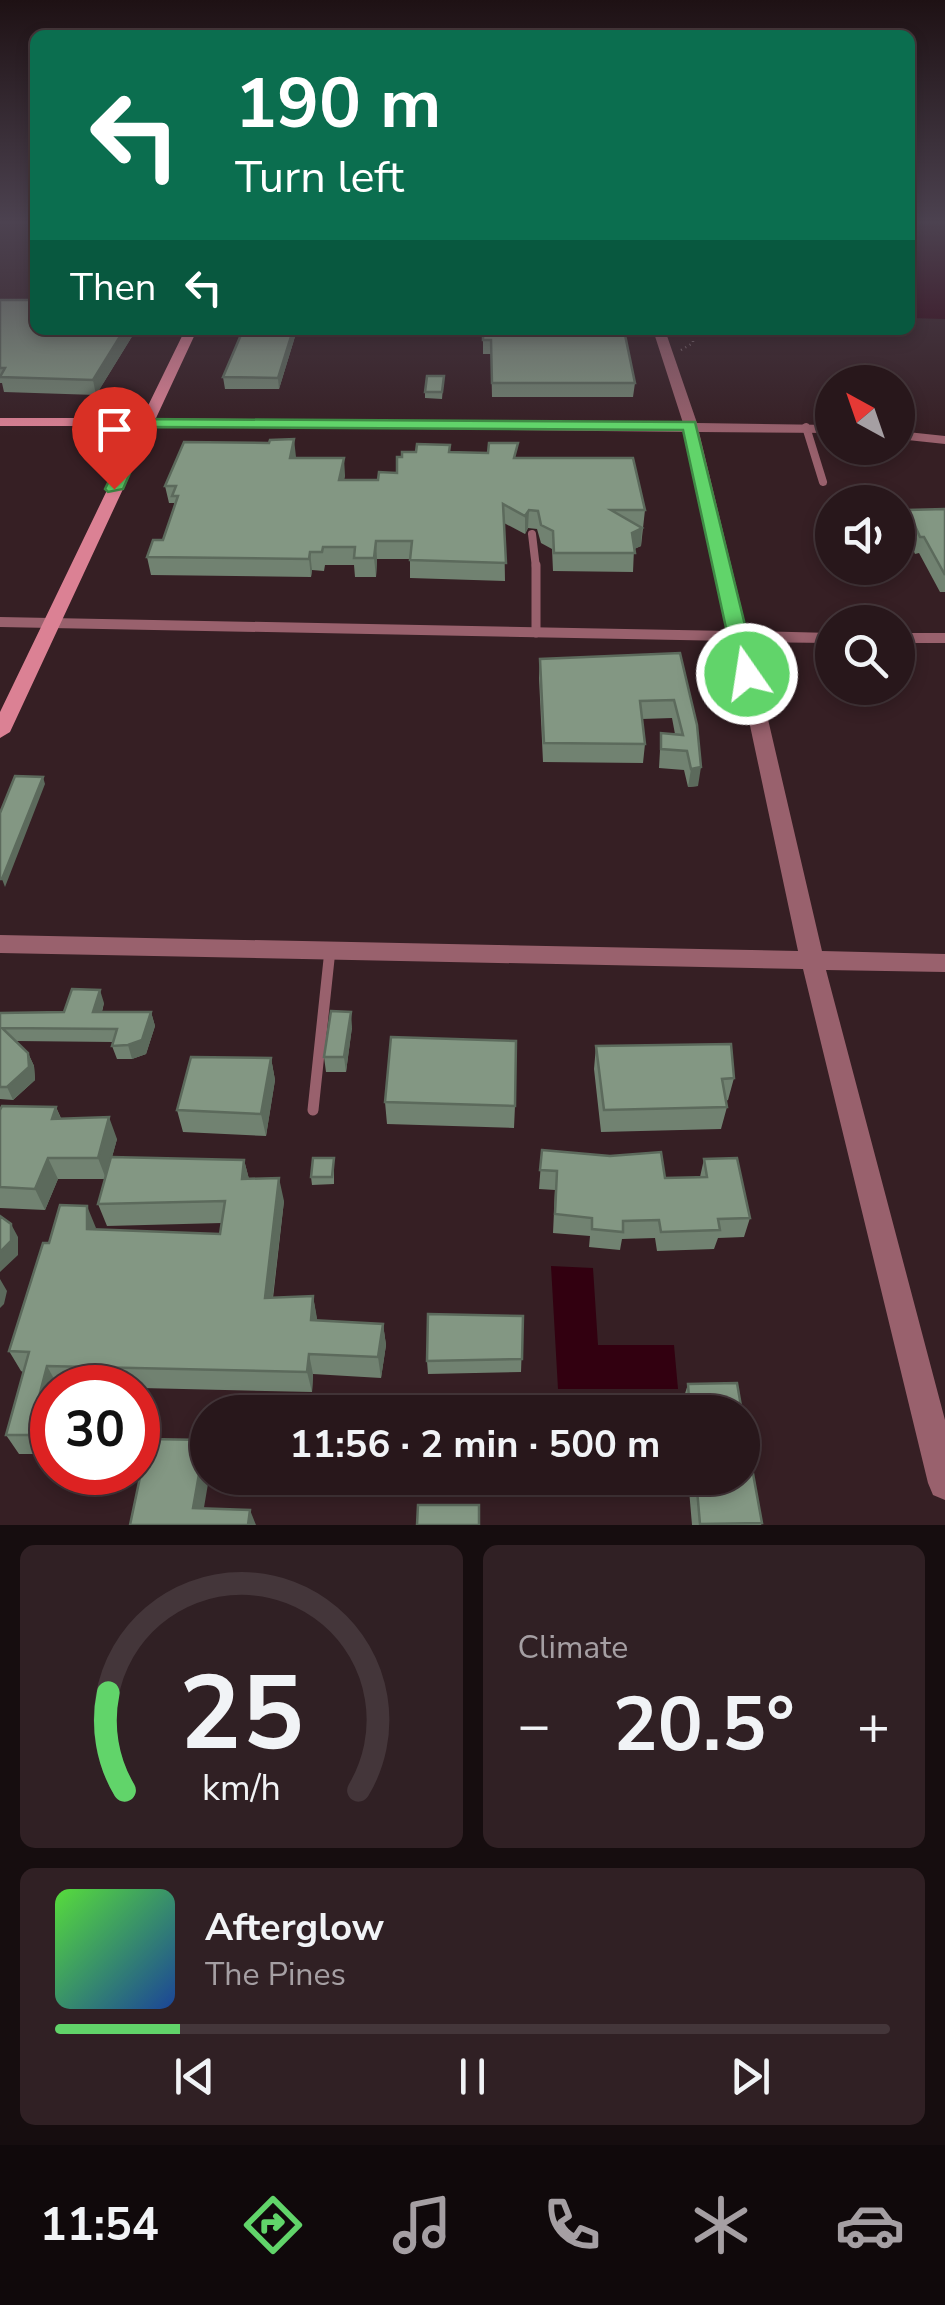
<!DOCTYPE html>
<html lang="en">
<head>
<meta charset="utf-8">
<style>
  :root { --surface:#28171b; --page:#302024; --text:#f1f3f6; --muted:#a59fa3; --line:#44363a; --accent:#61d46a }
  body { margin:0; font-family:"Nunito Sans",sans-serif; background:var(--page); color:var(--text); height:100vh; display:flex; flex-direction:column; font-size:38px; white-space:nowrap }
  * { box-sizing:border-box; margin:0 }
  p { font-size:32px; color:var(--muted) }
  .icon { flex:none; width:55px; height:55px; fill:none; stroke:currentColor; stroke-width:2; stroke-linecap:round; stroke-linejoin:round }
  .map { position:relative; height:1525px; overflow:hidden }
  .panel { display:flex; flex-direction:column; gap:20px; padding:20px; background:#160d0f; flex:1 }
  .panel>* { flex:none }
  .hud { position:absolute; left:30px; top:30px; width:885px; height:305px; border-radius:15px; box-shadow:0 5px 15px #0003,0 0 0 2px var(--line); background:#0b6e4f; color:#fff; overflow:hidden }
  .needle { width:65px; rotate:320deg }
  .fabs { position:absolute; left:815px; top:365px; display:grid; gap:20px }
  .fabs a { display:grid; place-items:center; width:100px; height:100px; border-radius:50%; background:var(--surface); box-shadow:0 5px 15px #0003,0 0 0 2px var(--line); font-size:50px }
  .speed { position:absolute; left:30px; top:1365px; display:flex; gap:20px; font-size:50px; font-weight:700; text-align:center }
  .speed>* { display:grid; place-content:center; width:130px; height:130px; border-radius:50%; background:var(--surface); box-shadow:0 5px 15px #0003,0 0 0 2px var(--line); line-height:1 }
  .speed .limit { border:15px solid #d22; background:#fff; color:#111 }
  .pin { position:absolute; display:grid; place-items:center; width:85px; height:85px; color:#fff; margin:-102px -42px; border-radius:50% 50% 50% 0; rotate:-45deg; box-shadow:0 0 10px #0007 }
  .pin .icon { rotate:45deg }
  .me { position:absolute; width:110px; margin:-55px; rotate:347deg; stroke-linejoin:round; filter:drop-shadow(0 0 8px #0008) }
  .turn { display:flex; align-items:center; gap:35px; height:210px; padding:0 40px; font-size:45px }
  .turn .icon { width:130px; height:130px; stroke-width:2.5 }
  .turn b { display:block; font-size:70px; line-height:85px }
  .then { display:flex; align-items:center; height:95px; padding:0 40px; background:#0003; gap:20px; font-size:38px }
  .big { font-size:75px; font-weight:700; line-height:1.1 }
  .panel .tile { flex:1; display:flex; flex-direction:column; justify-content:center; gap:15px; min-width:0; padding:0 35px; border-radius:15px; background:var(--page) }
  .panel .dial { align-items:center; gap:0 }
  .dial svg { height:260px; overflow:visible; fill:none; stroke:var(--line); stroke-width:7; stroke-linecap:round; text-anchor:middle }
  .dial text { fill:var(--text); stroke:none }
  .song { display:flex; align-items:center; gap:30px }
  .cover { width:120px; height:120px; border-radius:15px; background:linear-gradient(135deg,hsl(110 70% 55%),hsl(220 70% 35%)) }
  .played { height:10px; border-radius:5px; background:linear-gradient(90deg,var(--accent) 15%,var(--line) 15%) }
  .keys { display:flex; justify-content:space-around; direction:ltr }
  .heat { display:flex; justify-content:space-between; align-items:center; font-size:55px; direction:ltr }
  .panel .tiles { flex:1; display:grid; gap:20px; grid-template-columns:1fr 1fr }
  .tile:last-child { grid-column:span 2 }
  .trip { position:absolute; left:190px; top:1395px; width:570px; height:100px; border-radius:50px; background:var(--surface); box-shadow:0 5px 15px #0003,0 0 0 2px var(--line); font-weight:700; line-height:100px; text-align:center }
  .dock { display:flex; height:160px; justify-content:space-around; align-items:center; background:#10090b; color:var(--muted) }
  .dock .icon { width:70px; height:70px }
  .dock .active { color:var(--accent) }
  .dock b { font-size:45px; color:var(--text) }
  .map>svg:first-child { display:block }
  .water { fill:#320010 }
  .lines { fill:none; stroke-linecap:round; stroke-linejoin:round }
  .path { stroke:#7f6b6f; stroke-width:2.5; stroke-dasharray:1 4; stroke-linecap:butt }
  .lane-far2 { stroke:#99616d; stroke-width:8 }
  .lane-far1 { stroke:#99616d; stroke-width:9 }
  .lane { stroke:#99616d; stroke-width:11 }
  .street { fill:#99616d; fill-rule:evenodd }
  .secondary { fill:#db8194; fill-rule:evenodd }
  .wall { fill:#718271 }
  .shaded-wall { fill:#5c6a5c }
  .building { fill:#839783; stroke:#5c6a5c; stroke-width:2.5 }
  .route { fill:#61d46a; stroke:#3f8a45; stroke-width:2.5 }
</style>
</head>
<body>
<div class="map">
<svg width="945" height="1525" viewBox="0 0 945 1525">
  <rect width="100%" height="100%" fill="#361f24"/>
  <path class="water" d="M910,223H945V319L910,318Z
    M551,1266L593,1268L598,1345H674L678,1389H558Z"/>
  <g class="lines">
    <path class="path" d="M681,350L693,343V332L701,330"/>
    <path class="lane-far2" d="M806,427L823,482
      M532,534L536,568"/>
    <path class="lane-far1" d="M536,565V633"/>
    <path class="lane" d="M313,1110L330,950"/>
    <path class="street" d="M653,330H665L697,423L832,425V433L699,432L747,631L832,633V643L750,642L822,951L945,954V972L826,970L945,1420V1500L933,1495L928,1483L803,969L0,953V935L798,951L732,641L0,627V617L730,631L685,432L144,426L137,422L144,418L683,423Z
      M898,431L945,436V444L898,439Z
      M898,633H945V643H898Z"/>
    <path class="secondary" d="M185,330H197L10,732L0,738V712L138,426H0V418H142Z"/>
  </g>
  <path class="wall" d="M0,300L35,330H136L96,395L4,392L2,383H0Z
    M243,330H297L279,389H225L223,377Z
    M483,330L536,332V330H624L635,383L633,397H492L491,354H483Z
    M444,376L442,399L425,398V392Z
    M450,452L517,458L645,510L641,546L634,549L633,572L553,571L552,549L541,543L537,529L528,528L525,534L504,523L505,581L410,578V559H377L376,577H355L354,565H325L324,571L312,570L311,577L151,575L147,557L163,540L174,506V503H169L165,486L296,458L345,475L344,480H378Z
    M945,509V592H940L919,553L915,554L903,526L908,510Z
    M680,653L698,786L688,787L684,770L659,768L661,733L675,734L672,718L642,719L645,744L643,763L543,762L539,678L540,659Z
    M104,1003L102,1012H151L155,1026L146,1054L132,1059H117L112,1046L113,1042L16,1041L28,1053L34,1066L35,1080L13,1100L0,1099V1013L64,1012Z
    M352,1027L346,1072H326L324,1057Z
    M596,1046L734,1078L728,1100L726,1101L727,1107L721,1129L601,1132L594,1069Z
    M271,1058L275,1080L266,1136L183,1132L177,1110Z
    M385,1102L515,1106L514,1128L387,1124Z
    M56,1107L61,1118L117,1139L112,1157L244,1160L249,1179L284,1201L273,1298L313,1296L317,1321L383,1324L386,1345L381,1378L313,1374L312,1392L58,1386V1388H52L42,1454H19L6,1435L23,1372L21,1371L9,1351L49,1243L96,1229L220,1234L222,1223L107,1226L98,1204L105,1179H58L45,1210L0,1208V1110Z
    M542,1150L665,1178L700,1177L704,1159L750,1218L744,1237L718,1238L714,1249L657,1251L655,1238L622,1239L620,1250L589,1247L590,1236L553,1233L555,1190L539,1189Z
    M334,1158V1184L312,1185L311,1177Z
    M523,1316L521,1372L428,1374L427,1361Z
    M688,1384L742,1412H683L682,1403Z
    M688,1478H742L762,1523L761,1525H692Z"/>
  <path class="shaded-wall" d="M124,330H136L96,395L93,380Z
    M293,330H297L279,389L278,378Z
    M294,439L296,457L292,475L290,458Z
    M344,458L345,475L341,497L339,480Z
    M529,510L528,528L525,534V516Z
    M642,528L641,546L630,551L632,533Z
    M376,541L377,559L376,577L374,558Z
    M310,552L312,570L311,577L309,559Z
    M701,767L698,786L688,787L691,769Z
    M43,777L45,784L5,887L2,879Z
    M100,990L104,1003L98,1025L93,1012Z
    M151,1012L155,1026L146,1054L132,1059L128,1045Z
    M351,1012L352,1027L346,1072L344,1057Z
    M28,1053L34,1066L35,1080L13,1100L7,1087Z
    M271,1058L275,1080L266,1136L261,1114Z
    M56,1107L65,1129L52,1119Z
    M109,1117L117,1139L106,1179L98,1158Z
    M48,1158L58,1179L45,1210L35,1189Z
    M244,1160L250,1183L242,1179Z
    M279,1178L284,1201L270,1319L265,1298Z
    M87,1206L96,1228L87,1229Z
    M11,1224L18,1237V1255L0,1272V1252Z
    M0,1279L7,1291L4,1304L0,1308Z
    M313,1296L317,1318L316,1341L311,1320Z
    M383,1324L386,1345L381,1378L378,1357Z
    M309,1354L313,1374L312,1392L307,1372Z
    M47,1366L58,1386V1388H52V1410L42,1454L29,1435Z
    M205,1440L208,1445V1478H209L201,1525L193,1508Z
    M250,1510L256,1525H248Z"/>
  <path class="building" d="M0,300H35V330H124L93,380L0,377L5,368H0Z
    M243,330H293L278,378L223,377Z
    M483,330L538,332V330H624L635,383H492L491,340H483Z
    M427,376H444L442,392H425Z
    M294,439L290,458H344L339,480H378L379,472L397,473V457H402V452H416L417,444L450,445L449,452L488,453L489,443H518L514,458H633L645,510H611L642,528L632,533L635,553H554L553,531L541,525L538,511L529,510L525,516L503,504L506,563L410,560L412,541H376L374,558H354L355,547H323L322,552H310L309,559L147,557L153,540H163L178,496H172L176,486H165L184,442L269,443L270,440Z
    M945,509V575L924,537H920L908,510Z
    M680,653L697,725L701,767L691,769L687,751L661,749V733L683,735L674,700L640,701L645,744L544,743L540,659Z
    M15,776L43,777L2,879H0V813Z
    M72,989L100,990L93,1012H151L142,1040L128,1045L112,1046L117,1029L2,1028L28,1053L29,1067L7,1087H0V1013L64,1012Z
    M331,1011L351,1012L344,1057H324Z
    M391,1037L516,1041L515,1106L385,1102Z
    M731,1044L734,1078L722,1079L727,1107L604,1110L596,1046Z
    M191,1057L271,1058L261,1114L177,1110Z
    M2,1106L56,1107L52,1119L109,1117L98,1158H48L35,1189L0,1187V1110Z
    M542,1150L610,1156L661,1152L665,1178L707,1177L704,1159L737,1158L750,1218L718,1219L720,1230L661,1232L659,1220L623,1221V1232L592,1229V1218L555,1214L557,1171L540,1170Z
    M111,1157L244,1160L242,1179L279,1178L265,1298L313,1296L311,1320L383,1324L378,1357L309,1354L307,1372L47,1366L29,1435H6L29,1352L9,1351L43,1243H49L60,1205L87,1206V1229L220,1234L225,1201L98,1204Z
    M313,1158H334L332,1177H311Z
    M0,1216L11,1224V1241L0,1252Z
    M428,1314L523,1316L522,1359L427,1361Z
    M737,1383L742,1412H690L688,1384Z
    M742,1413L762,1523L700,1524L696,1478H742Z
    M148,1439L205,1440L193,1508L250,1510L248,1525H130Z
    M418,1505H479V1525H417Z"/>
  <linearGradient id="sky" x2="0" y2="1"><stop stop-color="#1e1114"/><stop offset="0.51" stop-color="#4c4250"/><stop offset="1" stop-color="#4c4250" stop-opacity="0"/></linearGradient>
  <rect width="945" height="436" fill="url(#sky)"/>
  <path class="route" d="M139,419L695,422L757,674L747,680L736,674L683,430L150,427L123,489L108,492L105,489Z"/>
</svg>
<div class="fabs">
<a><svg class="needle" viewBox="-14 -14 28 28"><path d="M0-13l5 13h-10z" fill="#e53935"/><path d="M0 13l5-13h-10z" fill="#a59fa3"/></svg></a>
<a><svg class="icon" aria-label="sound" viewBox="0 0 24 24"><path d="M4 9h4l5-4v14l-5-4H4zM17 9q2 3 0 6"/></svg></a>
<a><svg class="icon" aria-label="search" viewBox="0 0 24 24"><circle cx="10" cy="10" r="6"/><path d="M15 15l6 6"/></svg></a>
</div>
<div class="speed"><div class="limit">30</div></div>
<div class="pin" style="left:114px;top:489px;background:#d93025"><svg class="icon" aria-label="arrive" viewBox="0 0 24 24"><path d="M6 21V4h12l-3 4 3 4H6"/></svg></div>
<svg class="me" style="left:747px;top:674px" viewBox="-20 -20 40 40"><circle r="17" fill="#61d46a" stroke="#fff" stroke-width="3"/><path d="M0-11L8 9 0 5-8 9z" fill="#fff"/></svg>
<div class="trip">11:56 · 2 min · 500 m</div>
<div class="hud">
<div class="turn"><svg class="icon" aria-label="left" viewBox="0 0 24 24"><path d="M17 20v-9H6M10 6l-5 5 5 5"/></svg><div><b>190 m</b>Turn left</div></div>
<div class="then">Then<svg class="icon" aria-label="left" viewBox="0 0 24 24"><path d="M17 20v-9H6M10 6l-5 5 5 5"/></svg></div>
</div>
</div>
<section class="panel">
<div class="tiles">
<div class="tile dial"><svg viewBox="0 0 100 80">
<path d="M14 69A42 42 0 1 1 86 69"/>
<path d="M14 69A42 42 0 0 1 9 39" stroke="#61d46a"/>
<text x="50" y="56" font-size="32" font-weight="700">25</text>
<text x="50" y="72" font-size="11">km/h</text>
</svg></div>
<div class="tile"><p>Climate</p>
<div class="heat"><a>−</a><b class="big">20.5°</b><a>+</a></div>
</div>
<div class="tile">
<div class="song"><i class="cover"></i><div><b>Afterglow</b><p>The Pines</p></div></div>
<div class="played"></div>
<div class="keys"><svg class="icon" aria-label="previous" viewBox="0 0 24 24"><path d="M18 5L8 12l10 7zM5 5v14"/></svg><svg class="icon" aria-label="pause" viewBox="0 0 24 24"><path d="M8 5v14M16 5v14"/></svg><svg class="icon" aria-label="next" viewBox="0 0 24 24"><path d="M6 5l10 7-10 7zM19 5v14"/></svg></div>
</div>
</div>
</section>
<nav class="dock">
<b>11:54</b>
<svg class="icon active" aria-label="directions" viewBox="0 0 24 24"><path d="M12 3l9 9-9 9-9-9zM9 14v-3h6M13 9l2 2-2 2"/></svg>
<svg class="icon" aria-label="music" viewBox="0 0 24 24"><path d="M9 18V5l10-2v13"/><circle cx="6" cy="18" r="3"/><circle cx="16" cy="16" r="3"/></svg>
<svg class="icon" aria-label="phone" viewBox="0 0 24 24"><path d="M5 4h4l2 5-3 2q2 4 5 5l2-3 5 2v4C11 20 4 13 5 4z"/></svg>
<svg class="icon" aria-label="climate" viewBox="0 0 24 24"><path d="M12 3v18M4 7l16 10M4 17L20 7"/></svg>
<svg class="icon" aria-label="car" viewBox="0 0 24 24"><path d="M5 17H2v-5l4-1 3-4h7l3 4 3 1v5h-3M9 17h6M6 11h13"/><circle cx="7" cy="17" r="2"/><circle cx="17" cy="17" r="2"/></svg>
</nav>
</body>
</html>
